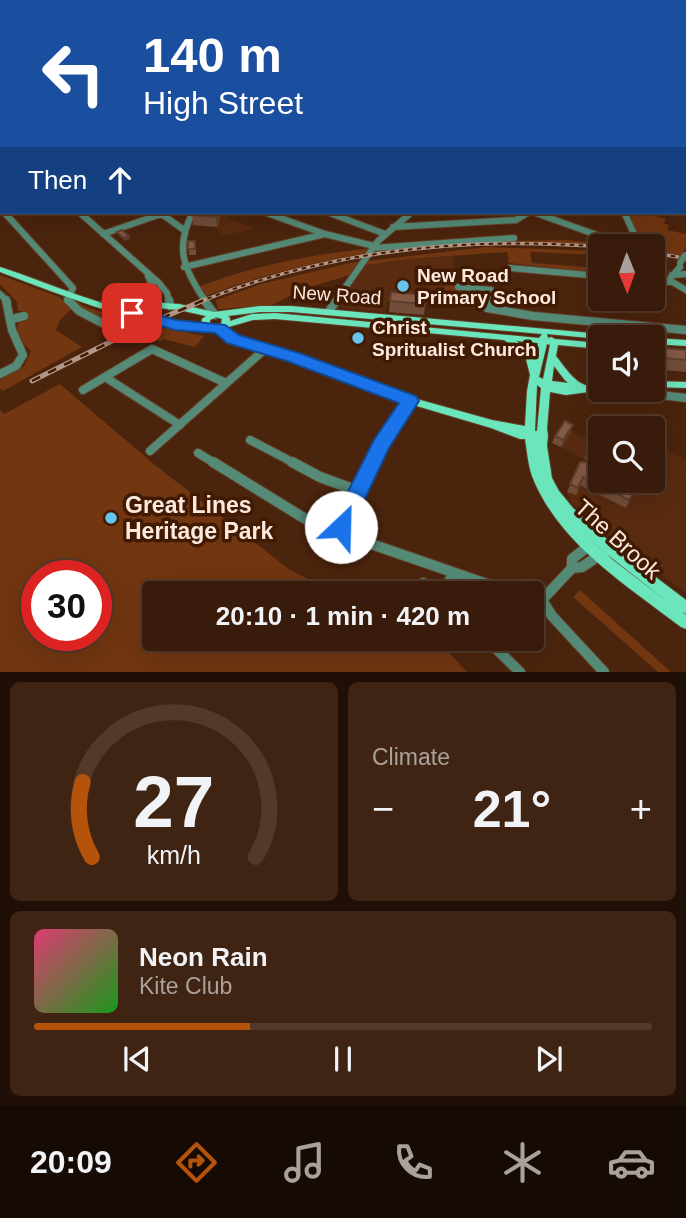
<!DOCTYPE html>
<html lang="en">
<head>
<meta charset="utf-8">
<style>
  :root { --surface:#381b0a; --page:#3f2413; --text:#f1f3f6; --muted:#aba19c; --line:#52392b; --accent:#b45309 }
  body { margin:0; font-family:Helvetica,sans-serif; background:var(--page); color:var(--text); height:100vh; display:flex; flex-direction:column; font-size:26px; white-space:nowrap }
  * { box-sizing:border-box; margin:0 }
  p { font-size:23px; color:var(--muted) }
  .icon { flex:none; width:38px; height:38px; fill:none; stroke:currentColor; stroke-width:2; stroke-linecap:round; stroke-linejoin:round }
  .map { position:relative; height:672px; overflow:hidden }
  .details { display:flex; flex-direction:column; gap:10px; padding:10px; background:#1f0f06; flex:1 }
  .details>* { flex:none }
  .guide { position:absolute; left:0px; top:0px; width:686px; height:214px; box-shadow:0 7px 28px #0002,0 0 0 2px var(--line); background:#1a4fa0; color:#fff; overflow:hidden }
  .needle { width:46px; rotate:179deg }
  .fabs { position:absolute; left:588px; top:234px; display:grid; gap:14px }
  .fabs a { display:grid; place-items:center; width:77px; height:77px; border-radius:7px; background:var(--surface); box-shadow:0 7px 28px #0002,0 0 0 2px var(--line); font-size:35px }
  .speed { position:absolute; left:21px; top:560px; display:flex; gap:14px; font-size:35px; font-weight:700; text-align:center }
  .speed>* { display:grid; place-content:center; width:91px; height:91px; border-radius:50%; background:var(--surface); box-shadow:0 7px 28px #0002,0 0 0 2px var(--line); line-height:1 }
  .speed .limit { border:10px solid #d22; background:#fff; color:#111 }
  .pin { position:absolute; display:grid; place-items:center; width:60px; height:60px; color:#fff; margin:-30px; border-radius:14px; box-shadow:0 4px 10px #0006 }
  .me { position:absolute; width:77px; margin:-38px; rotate:24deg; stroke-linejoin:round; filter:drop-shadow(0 0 5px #0008) }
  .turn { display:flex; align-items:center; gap:24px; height:147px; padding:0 28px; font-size:32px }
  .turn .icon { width:91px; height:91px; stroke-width:2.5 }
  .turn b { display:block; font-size:49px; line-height:60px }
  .then { display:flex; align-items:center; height:66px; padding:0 28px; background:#0003; gap:14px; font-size:26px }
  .big { font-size:52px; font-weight:600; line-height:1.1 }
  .details .tile { flex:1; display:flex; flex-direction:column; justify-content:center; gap:10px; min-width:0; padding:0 24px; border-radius:10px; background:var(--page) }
  .details .dial { align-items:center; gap:0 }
  .dial svg { height:182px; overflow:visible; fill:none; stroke:var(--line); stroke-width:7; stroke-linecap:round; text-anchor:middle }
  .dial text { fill:var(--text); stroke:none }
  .song { display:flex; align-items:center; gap:21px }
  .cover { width:84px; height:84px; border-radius:10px; background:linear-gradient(135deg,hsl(340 70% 55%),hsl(120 70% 35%)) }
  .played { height:7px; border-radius:4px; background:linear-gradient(90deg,var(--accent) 35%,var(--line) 35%) }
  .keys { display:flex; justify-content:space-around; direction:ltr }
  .heat { display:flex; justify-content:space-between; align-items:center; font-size:38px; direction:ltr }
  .details .tiles { flex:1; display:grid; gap:10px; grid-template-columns:1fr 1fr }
  .tile:last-child { grid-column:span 2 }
  .trip { position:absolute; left:142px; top:581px; width:402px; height:70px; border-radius:7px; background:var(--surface); box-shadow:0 7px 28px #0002,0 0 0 2px var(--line); font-weight:600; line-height:70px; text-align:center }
  .dock { display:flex; height:112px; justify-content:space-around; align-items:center; background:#160b04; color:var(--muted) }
  .dock .icon { width:49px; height:49px }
  .dock .selected { color:var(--accent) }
  .dock b { font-size:32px; color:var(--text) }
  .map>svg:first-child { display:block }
  .built { fill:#592b10 }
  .green { fill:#723611; fill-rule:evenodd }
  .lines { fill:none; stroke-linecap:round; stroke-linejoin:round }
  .minor-far4-casing { stroke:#64402a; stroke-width:5 }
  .minor-far3-casing { stroke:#64402a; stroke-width:6 }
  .minor-far2-casing { stroke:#64402a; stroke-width:8 }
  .minor-far1-casing { stroke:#64402a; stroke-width:10 }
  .minor-casing { stroke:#64402a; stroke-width:12 }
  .major-casing { stroke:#64402a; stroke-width:2 }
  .minor-far4 { stroke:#548a76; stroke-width:3.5 }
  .minor-far3 { stroke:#548a76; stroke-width:4.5 }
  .minor-far2 { stroke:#548a76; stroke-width:6 }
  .minor-far1 { stroke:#548a76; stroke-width:8 }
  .minor { stroke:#548a76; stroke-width:10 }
  .major { fill:#6be5bc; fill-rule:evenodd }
  .rail-far1-casing { stroke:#b39686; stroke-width:3.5 }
  .rail-casing { stroke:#b39686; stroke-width:5 }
  .rail-far1 { stroke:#401a03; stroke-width:2; stroke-dasharray:4.5; stroke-linecap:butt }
  .rail { stroke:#401a03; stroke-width:2.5; stroke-dasharray:9; stroke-linecap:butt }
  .minor-bridge-casing { stroke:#64402a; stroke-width:8; stroke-linecap:butt }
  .minor-bridge { stroke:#548a76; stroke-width:6 }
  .wall { fill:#724d39 }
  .shaded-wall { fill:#5d3e2e }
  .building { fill:#855942; stroke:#5d3e2e; stroke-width:2 }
  .route { fill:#1a73e8; stroke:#114b97; stroke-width:2 }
  .poi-dot { fill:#65c5ee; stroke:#401a03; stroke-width:2.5 }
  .labels { text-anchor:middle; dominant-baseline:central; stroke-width:7; stroke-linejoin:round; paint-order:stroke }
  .poi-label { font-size:19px; font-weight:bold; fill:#fee9de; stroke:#401a03; text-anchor:start }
  .street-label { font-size:19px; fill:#fee9de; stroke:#401a03 }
  .near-poi-label { font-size:23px; font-weight:bold; fill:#fee9de; stroke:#401a03; text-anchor:start }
  .near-street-label { font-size:23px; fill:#fee9de; stroke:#401a03 }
</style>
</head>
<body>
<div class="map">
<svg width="686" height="672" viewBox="0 0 686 672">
  <rect width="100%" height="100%" fill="#4b240d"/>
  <path class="built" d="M198,212H233L227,218L255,229L222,236L216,227L191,226Z
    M453,256L457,290L478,292L488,297L487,310L387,301L385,312L343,308L339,304L361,266L407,259Z
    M563,428L600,443V481H653V444L686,460V593L592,523L570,501L567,492L583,459L553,443Z"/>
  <path class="green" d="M627,212H655L656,216L666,219L664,223L669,225L667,230L686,234V247L681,256L653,252V247H637L632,221Z
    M565,240L637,247C590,247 544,243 497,243C399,244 296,261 204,297L198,287C314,242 443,242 565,240Z
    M487,247L600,251V255L530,252L532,263L600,268V273L509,263L507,252L407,259L361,266L357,273L303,289L272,305L218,309L216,300L261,284L350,263Z
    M446,270L456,272L457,290L478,292L488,297V306L462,304L466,293L463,291L444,294Z
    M0,275L59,297L73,308L60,320L56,330L82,347L3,391L0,389V380L24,366L31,351C21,342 14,334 19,320L26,317V311H18L17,302L0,284Z
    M75,301L88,308L142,322L112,336L107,334L116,328L76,306Z
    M155,326L204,336L195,347L164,339L160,342L143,331Z
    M60,384L155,465L290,570L336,593H154V639H394L402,645L410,639H436L467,672H0V410L4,414ZM37,576H96V635H37Z
    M580,590L671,672H658L573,597Z"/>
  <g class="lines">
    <g class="minor-far4-casing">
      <path id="minor-far4" d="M434,0L437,2
        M290,1L298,0
        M331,2L334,0
        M384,2L389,0
        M684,45L686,47"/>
    </g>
    <g class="minor-far3-casing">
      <path id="minor-far3" d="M684,89L686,92
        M0,126L2,129"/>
    </g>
    <g class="minor-far2-casing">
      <path id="minor-far2" d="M4,212L73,288L70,294
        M79,212L159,283L167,293L169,302
        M159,212L184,230
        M193,212C174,248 184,270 206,302
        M264,212L325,234L374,246
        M327,212L385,234
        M533,212L608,239L635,244V236L624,212
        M393,227L516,220L529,212
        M103,234L161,214
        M373,248L514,238
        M184,267L325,234
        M680,267L669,280L686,290
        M510,268L600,276
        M672,275L686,274
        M148,276L154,289L152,302
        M653,280L670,282
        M458,287L491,290L492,302
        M0,294L8,302
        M70,302L67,299L70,293
        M335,302L378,241L412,212"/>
    </g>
    <g class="minor-far1-casing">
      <path id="minor-far1" d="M68,300L79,311L112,328
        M169,300L170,306
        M204,300L215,315
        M492,300V309
        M487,308L533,316L686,330
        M329,311L337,300
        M151,318L153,300
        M12,319L24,316
        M0,374L16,366L23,355L12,330L6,300
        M105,377L180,425
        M83,390L152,349L226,383
        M629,395L653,394L686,398
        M250,440L296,464
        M150,451L265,349
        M198,453L216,464
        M371,464L410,401"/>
    </g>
    <g class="minor-casing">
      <path id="minor" d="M213,462L320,528L341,530
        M292,462L320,477L358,491
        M341,530L351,537L513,593
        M341,530L343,519L372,462
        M572,568L582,567L610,548
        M423,583L435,593
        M444,593L453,573
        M542,600L552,616L604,672
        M542,600L572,568V559L591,544
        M486,639L520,672"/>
    </g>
    <g class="major-casing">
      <path id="major" d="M0,267C26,275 52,286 78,295C118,309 159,320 201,325L202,319L206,316L179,310L105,303L101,301L105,299L179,304L214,312L260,306H291L624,336L625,338H600V339L547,334L548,338L551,337L555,339L600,343V349L558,345L556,356C564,366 575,384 589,386C593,387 596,385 600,385V390H603L566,395L550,392L547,429L548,435L547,446L552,478L559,491L573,508L612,544L686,600V614L682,612L686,615V629L681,627C626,585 558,543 532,476C528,464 527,451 525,439H520L491,428L393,399L290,359L230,341L218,331C144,329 70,298 0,272ZM260,312H291L542,334L539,338L275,313L252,314L230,321V318L228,316ZM216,317L222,319L221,324L215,326L210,324V320ZM275,319L504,340L525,355L530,375L527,391L525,426L492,420L399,394L296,355L236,337L225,328L253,320ZM516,341L538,343L535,357L532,351ZM547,344L550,345L543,379L539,377ZM554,366L564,379L568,383L552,381ZM537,385L541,388L537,431H535ZM578,528L604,552L669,603L613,560Z
        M653,338L686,340V346L653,344Z
        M653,381L686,382V388L653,387Z"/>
    </g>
    <use href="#minor-far4" class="minor-far4"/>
    <use href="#minor-far3" class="minor-far3"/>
    <use href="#minor-far2" class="minor-far2"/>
    <use href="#minor-far1" class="minor-far1"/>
    <use href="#minor" class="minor"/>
    <use href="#major" class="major"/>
    <g class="rail-far1-casing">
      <path id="rail-far1" d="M653,253L678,257
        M199,302C328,250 466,236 604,247"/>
    </g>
    <g class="rail-casing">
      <path id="rail" d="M32,381L132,331L204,300"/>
    </g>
    <use href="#rail-far1" class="rail-far1"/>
    <use href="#rail" class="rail"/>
    <g class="minor-bridge-casing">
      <path id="minor-bridge" d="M680,263L685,255"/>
    </g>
    <use href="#minor-bridge" class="minor-bridge"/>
  </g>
  <path class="wall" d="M193,212H219L220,220L217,227L193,225L192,215Z
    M188,241L196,247V255H189Z
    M426,295L424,315L389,312L390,301Z
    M653,347L686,350V372L653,369Z
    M571,432L561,447L552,443L555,436Z
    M586,455L599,459L595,464L584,458Z
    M580,462L638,485L626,508L580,485L576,495L567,492Z"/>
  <path class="shaded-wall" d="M218,212H219L220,220L217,227L216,217Z
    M129,236L130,239L124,241L123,238Z
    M573,425L571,432L561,447L563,440Z"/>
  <path class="building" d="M193,212H218L216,217L192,215Z
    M122,230L129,236L123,238L117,232Z
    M188,241H195V249H188Z
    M391,292L426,295L425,304L390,301Z
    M653,347L686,350V360L653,357Z
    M565,421L573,425L563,440L555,436Z
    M653,449L660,452L653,466Z
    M589,450L600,455L597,460L586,455Z
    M580,462H585L600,468V481H630L638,485L629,500L583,477L578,488L570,484Z"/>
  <path class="route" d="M132,308L176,320L225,325L239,335L299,353L416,396L419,401L389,448L348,534L341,536L333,534L330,527L374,440L399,403L287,361L227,343L215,333L175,330L127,316L125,313Z"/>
  <g class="poi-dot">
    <circle cx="403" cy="286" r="7"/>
    <circle cx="358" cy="338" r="7"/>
    <circle cx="111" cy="518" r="7"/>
  </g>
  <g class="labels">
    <g class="poi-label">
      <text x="417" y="275">New Road<tspan x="417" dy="22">Primary School</tspan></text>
      <text x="372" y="327">Christ<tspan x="372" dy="22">Spritualist Church</tspan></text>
    </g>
    <g class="street-label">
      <text transform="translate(337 295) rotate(4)">New Road</text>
    </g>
    <g class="near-poi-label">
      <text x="125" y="505">Great Lines<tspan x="125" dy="26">Heritage Park</tspan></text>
    </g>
    <g class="near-street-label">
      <text transform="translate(618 539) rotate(42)">The Brook</text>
    </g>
  </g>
</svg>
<div class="fabs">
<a><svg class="needle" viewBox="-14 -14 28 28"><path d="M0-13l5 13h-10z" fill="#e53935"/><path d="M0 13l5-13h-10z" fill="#aba19c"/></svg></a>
<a><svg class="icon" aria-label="sound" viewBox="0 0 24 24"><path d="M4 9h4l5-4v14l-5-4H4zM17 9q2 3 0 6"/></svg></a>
<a><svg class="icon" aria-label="search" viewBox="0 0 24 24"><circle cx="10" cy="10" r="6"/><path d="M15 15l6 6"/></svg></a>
</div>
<div class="speed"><div class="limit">30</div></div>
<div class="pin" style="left:132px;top:313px;background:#d93025"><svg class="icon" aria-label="arrive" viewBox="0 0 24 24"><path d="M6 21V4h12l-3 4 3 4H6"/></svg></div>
<svg class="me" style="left:341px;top:527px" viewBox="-20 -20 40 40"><circle r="19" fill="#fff"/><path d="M0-13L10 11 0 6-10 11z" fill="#1a73e8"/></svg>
<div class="trip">20:10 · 1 min · 420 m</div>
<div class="guide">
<div class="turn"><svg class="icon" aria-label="left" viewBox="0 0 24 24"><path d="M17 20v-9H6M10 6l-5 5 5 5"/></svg><div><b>140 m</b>High Street</div></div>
<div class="then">Then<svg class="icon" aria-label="ahead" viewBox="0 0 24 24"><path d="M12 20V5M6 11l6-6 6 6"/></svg></div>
</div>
</div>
<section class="details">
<div class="tiles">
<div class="tile dial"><svg viewBox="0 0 100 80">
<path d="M14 69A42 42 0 1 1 86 69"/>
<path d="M14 69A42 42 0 0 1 10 36" stroke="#b45309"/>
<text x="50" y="56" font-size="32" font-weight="700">27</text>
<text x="50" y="72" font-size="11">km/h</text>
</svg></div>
<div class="tile"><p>Climate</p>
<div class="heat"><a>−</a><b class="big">21°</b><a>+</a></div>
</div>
<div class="tile">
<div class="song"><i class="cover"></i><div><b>Neon Rain</b><p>Kite Club</p></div></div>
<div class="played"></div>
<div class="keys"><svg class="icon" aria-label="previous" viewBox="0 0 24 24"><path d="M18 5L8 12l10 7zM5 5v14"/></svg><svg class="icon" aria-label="pause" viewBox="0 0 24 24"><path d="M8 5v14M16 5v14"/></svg><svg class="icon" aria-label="next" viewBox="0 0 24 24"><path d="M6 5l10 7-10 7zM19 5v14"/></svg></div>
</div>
</div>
</section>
<nav class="dock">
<b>20:09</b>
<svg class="icon selected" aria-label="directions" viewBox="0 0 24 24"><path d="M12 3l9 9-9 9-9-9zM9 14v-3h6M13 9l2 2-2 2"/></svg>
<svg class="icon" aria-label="music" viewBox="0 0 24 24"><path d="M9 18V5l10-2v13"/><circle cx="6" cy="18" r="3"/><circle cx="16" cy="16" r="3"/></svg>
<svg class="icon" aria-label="phone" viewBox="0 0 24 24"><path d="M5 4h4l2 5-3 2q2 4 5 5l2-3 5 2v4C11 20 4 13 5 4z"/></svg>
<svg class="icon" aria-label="climate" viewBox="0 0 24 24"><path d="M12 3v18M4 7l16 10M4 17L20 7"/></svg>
<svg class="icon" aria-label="car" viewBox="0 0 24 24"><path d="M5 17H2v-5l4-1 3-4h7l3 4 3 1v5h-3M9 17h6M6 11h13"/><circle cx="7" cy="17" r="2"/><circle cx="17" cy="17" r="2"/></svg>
</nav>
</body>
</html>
